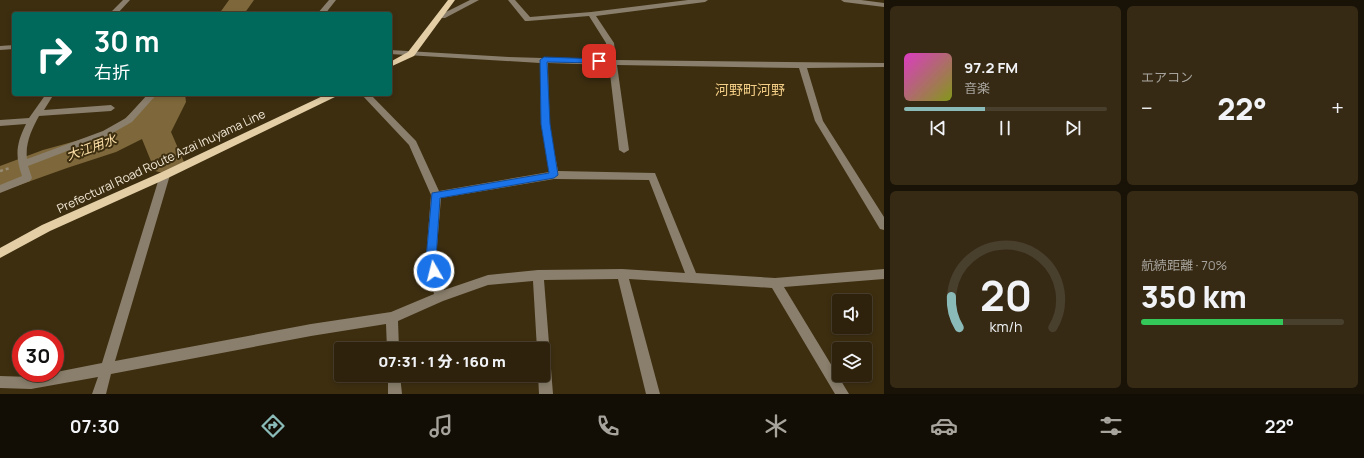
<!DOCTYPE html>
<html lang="ja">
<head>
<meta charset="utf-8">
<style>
  :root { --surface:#2e220c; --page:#362a15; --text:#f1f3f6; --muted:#a7a49d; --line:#493f2d; --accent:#8bbbb9 }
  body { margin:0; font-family:Manrope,"Noto Sans JP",sans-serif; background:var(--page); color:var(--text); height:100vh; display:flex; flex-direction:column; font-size:15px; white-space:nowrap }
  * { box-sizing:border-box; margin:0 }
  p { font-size:13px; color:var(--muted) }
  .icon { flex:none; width:22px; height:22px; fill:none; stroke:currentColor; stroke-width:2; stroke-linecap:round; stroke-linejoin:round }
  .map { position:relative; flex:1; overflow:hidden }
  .drawer { display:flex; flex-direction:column; gap:6px; padding:6px; background:#191307; width:480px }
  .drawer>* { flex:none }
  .banner { position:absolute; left:12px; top:12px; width:380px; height:84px; border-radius:4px; box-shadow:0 2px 6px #0003,0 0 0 1px var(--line); background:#00695c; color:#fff; overflow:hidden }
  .buttons { position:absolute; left:832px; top:294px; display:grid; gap:8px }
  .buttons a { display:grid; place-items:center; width:40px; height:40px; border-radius:4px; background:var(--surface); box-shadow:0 2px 6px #0003,0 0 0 1px var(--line); font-size:20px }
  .speed { position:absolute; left:12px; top:330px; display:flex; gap:8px; font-size:20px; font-weight:700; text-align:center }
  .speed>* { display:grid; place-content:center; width:52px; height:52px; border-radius:50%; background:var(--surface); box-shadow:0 2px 6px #0003,0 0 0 1px var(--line); line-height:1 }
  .speed .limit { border:6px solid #d22; background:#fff; color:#111 }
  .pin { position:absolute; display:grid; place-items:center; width:34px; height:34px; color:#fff; margin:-17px; border-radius:8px; box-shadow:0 2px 6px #0006 }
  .me { position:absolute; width:44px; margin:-22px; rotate:352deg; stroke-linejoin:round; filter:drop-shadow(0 0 3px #0008) }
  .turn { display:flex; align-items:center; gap:14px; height:84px; padding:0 16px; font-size:18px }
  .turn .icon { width:52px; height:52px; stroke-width:2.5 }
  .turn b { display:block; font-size:28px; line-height:34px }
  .big { font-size:30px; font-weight:800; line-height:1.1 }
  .drawer .widget { flex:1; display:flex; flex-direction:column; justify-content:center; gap:6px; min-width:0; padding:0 14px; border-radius:6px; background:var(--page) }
  .drawer .dial { align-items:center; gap:0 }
  .dial svg { height:104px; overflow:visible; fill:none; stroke:var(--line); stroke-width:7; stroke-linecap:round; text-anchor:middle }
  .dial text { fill:var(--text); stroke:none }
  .song { display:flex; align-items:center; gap:12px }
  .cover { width:48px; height:48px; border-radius:6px; background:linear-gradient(135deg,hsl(310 70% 55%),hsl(70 70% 35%)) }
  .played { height:4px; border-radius:2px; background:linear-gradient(90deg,var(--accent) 40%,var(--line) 40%) }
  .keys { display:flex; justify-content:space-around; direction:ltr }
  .heat { display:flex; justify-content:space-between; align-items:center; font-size:22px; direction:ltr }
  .charge { height:6px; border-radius:3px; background:linear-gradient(90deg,#34c759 70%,var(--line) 0) }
  .drawer .tiles { flex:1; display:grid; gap:6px; grid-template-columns:repeat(2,1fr) }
  .trip { position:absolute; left:334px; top:342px; width:216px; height:40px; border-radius:4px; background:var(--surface); box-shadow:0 2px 6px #0003,0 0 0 1px var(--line); font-weight:800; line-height:40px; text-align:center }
  .tabs { display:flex; height:64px; justify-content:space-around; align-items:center; background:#120e05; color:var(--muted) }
  .tabs .icon { width:28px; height:28px }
  .tabs .active { color:var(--accent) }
  .tabs b { font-size:18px; color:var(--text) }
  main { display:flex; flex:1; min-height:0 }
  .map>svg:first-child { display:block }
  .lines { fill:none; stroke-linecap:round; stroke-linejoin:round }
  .river { fill:#7e683b; fill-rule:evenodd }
  .path { stroke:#988c75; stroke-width:2.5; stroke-dasharray:3 3; stroke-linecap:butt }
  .minor { fill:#8a7f6c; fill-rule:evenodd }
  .major { fill:#e3cea6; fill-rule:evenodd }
  .route { fill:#1a73e8; stroke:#114b97 }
  .labels { text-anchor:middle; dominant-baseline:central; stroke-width:4; stroke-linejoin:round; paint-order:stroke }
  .street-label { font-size:12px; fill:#f3ead8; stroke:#3d2e10 }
  .water-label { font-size:13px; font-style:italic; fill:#fde0a8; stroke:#3d2e10 }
  .quarter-label { font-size:14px; fill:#f3ce86; stroke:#3d2e10 }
</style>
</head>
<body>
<main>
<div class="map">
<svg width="884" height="394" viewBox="0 0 884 394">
  <rect width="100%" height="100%" fill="#3d2e10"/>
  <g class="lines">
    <path class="river" d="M229,0H254L244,14H219Z
      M152,94H185L186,102L171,132L184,162L179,171L167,174L155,171L142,139L116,152L67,168L0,192V166L43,150L94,136L119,124Z"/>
    <path class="path" d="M0,171L10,168"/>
    <path class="minor" d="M123,0H130L117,14H109Z
      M329,0H336L325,14H317Z
      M470,0H479L445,18H439L438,16Z
      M508,0H515L530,17L591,12L688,0H708L705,2L596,16L614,43L616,60L884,63V67L807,68L823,121L884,217V230L880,229L815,121L799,68L617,65L629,150L624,153L619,150L609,65L548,63L549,124L558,171L655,173L696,273L775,278L884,269V279L784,287L849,394H835L772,288L629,279L660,394H646L618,279L544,280L553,394H539L538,375H543V349H537L533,281L488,285L443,301L398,321L399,349H387L386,324L311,336L111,374L106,394H92L98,377L31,389L0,388V376L31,377L102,363L160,175L162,172H168L170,175L115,361L311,324L391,312L434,294L426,259L431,195L409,145L361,94H370L416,141L439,191L549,172L541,124L540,63L390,54V50L509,57L608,60L606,43L589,16L528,21H525ZM554,179L649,180L685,273L622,269L538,270L488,275L444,290L436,259L441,198Z
      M841,0H861L884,3V7L844,2Z
      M14,45V49L0,50V46Z
      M46,94H54L44,110L111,105L115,108L111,111L39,116C32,129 25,143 27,159L103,131L126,118L148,94H157L132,122L109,135L28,166L32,178L30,181L0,193V185L22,176C15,156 16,144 26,124L0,126V120L29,118Z
      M388,375H400L402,394H388Z"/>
    <path class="major" d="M448,0H455L414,56L390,67V62L408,52Z
      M327,94H338L337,96L168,178L50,231L0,258V248L42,225L162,172Z"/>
  </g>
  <path class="route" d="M544,57L599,59L602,61L599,63L547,62L550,124L558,175L554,178L440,198L436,259L439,271L437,275L434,276L430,275L426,259L432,193L549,173L541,124L540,60Z"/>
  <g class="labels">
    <g class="street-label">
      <text transform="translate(161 161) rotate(-25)">Prefectural Road Route Azai Inuyama Line</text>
    </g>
    <g class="water-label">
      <text transform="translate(91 147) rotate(-20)">大江用水</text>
    </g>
    <g class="quarter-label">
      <text x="750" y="89">河野町河野</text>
    </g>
  </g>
</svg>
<div class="buttons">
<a><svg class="icon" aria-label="sound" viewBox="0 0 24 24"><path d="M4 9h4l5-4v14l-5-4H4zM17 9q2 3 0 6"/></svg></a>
<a><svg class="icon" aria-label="layers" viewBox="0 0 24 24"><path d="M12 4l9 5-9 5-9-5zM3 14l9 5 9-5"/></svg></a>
</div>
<div class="speed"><div class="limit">30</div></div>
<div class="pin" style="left:599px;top:61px;background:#d93025"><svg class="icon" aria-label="arrive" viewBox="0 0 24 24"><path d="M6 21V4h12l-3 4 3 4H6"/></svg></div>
<svg class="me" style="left:434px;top:271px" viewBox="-20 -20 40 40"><circle r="17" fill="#1a73e8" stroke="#fff" stroke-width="3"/><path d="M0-11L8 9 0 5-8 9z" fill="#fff"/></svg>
<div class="trip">07:31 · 1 分 · 160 m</div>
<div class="banner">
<div class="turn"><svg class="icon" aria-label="right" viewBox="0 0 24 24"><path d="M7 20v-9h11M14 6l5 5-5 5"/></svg><div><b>30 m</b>右折</div></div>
</div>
</div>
<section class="drawer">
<div class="tiles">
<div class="widget">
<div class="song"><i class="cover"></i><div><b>97.2 FM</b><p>音楽</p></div></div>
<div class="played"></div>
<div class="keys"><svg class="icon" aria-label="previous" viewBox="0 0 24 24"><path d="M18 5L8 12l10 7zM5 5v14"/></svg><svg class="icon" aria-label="pause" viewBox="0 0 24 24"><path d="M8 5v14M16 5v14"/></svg><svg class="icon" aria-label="next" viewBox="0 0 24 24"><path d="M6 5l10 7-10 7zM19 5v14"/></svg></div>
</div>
<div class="widget"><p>エアコン</p>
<div class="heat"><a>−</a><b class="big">22°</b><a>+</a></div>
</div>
<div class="widget dial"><svg viewBox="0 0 100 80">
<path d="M14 69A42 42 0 1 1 86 69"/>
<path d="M14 69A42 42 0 0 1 8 45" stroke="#8bbbb9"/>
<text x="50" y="56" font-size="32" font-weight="700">20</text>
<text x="50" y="72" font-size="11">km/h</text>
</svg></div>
<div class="widget"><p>航続距離 · 70%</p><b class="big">350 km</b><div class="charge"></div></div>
</div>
</section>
</main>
<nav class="tabs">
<b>07:30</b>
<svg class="icon active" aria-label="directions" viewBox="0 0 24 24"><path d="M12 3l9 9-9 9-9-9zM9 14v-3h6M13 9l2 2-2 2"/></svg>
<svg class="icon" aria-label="music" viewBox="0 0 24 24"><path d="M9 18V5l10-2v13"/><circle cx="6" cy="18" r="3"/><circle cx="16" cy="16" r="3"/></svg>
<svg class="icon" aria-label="phone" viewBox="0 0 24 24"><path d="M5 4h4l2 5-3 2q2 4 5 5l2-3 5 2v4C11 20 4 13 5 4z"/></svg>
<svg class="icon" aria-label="climate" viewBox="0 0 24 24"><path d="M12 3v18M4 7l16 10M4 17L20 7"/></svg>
<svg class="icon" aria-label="car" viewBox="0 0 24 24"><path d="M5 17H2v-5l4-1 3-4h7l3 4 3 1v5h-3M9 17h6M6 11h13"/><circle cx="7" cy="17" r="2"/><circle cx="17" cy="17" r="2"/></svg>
<svg class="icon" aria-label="filters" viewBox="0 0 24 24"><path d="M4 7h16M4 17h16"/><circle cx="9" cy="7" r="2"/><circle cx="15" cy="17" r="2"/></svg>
<b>22°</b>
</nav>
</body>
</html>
